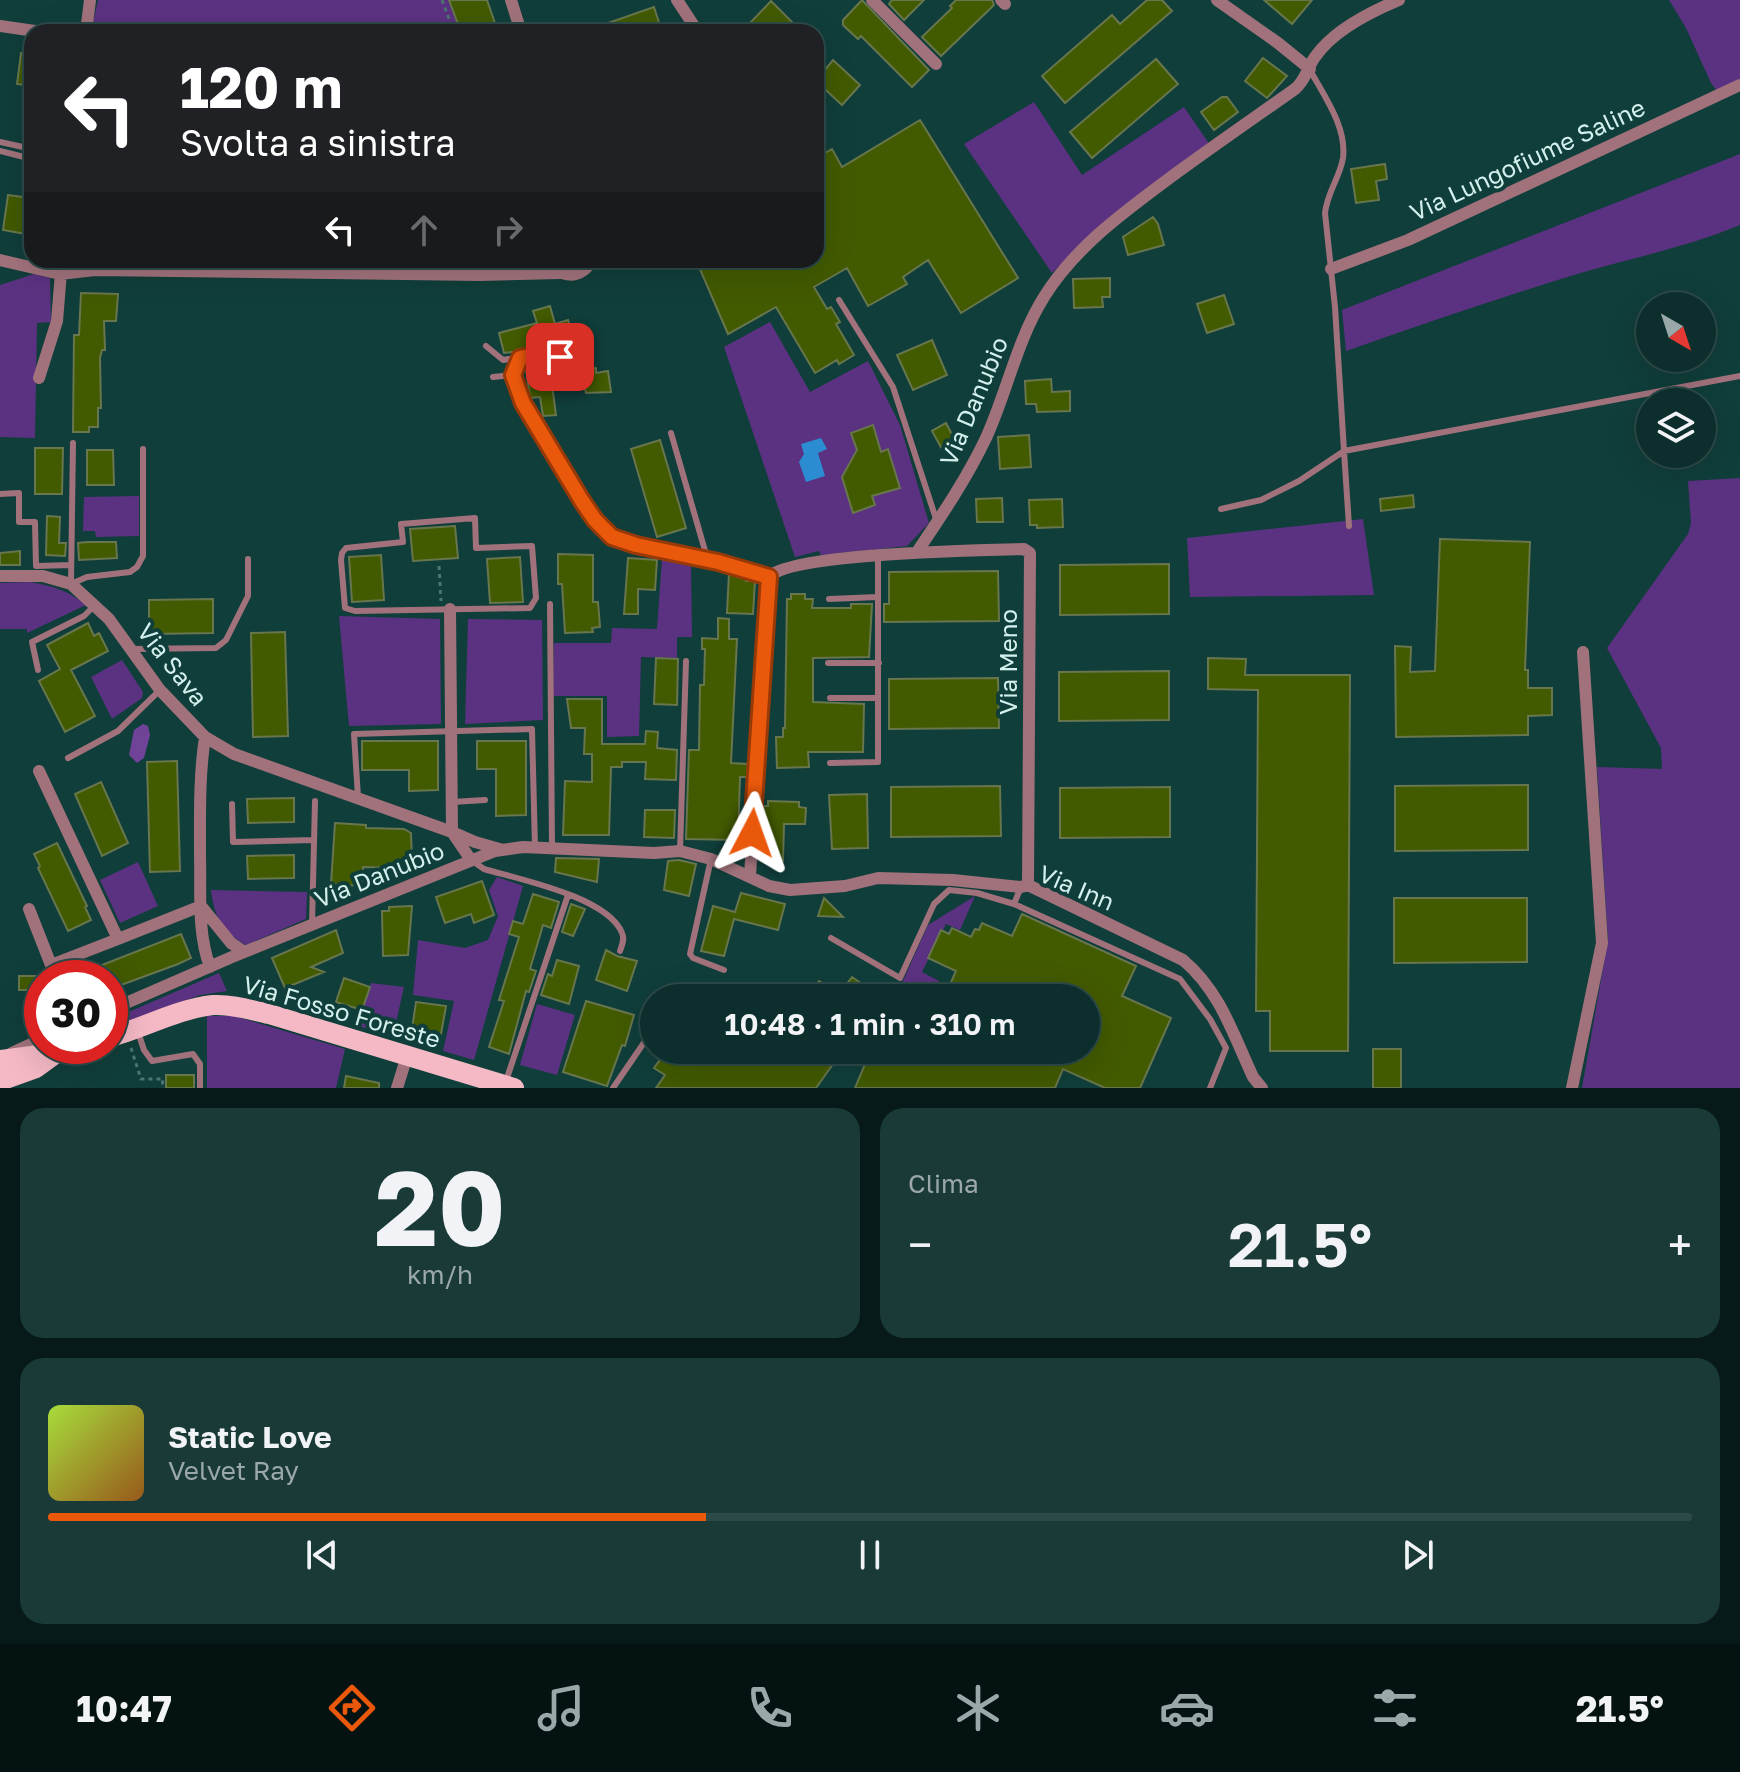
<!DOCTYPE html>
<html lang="it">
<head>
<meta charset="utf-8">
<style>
  :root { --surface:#0c2e2c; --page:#1a3a38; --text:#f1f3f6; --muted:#9aa8a9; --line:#2c4a48; --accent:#ea580c }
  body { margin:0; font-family:"Golos Text",sans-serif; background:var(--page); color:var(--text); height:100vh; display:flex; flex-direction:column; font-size:30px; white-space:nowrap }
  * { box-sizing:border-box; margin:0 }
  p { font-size:26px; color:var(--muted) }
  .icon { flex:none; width:44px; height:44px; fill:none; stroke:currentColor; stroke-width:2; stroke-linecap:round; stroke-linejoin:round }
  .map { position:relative; height:1088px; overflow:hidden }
  .drawer { display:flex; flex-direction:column; gap:20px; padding:20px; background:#071918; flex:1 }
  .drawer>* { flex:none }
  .top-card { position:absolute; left:24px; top:24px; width:800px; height:244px; border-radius:24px; box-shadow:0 8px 32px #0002,0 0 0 2px var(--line); background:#202124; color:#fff; overflow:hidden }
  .needle { width:52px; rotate:141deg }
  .controls { position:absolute; left:1636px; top:292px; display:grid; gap:16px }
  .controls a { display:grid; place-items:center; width:80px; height:80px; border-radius:50%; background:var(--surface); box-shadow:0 8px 32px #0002,0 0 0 2px var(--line); font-size:40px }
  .speed { position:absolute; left:24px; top:960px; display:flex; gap:16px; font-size:40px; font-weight:700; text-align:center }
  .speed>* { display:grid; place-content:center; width:104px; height:104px; border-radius:50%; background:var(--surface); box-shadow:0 8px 32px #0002,0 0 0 2px var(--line); line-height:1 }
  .speed .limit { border:12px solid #d22; background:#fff; color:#111 }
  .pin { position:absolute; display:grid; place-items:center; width:68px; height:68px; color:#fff; margin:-34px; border-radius:16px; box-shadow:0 4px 12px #0006 }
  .me { position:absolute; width:88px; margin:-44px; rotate:4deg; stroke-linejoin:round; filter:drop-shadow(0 0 6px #0008) }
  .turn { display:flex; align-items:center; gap:28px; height:168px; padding:0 24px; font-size:36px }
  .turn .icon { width:104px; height:104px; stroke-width:2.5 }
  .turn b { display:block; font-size:56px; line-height:68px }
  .lanes { display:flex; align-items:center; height:76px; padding:0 24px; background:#0003; justify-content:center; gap:40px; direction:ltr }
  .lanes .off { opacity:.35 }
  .big { font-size:60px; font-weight:600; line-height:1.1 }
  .drawer .widget { flex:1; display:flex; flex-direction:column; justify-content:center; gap:12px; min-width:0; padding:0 28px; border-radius:24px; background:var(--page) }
  .drawer .dial { align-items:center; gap:0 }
  .dial b { font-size:104px; line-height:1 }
  .song { display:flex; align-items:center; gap:24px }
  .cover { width:96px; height:96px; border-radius:12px; background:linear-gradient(135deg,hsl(80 70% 55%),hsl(30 70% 35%)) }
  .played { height:8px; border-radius:4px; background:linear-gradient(90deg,var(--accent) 40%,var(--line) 40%) }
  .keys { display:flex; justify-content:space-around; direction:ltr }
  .heat { display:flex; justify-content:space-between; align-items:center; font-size:44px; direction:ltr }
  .drawer .tiles { flex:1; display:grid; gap:20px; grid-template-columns:1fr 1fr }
  .widget:last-child { grid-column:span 2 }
  .trip { position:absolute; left:640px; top:984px; width:460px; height:80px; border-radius:40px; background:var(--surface); box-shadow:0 8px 32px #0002,0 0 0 2px var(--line); font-weight:600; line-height:80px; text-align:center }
  .tabs { display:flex; height:128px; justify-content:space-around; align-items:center; background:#051212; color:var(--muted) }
  .tabs .icon { width:56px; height:56px }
  .tabs .on { color:var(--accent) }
  .tabs b { font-size:36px; color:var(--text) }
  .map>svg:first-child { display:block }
  .green { fill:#5b3281 }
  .forest { fill:#6f4498 }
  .water { fill:#2c8cd2 }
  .building { fill:#425a00; stroke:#67764d; stroke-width:2 }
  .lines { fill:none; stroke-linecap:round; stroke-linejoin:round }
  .path { stroke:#4c7571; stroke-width:3; stroke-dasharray:4 4; stroke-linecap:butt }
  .lane { stroke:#a1727c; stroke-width:6 }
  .street { stroke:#a1727c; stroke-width:12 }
  .primary { stroke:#f4b9c5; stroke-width:20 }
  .route-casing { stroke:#983908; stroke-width:20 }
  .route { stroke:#ea580c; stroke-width:14 }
  .labels { text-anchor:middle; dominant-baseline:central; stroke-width:8; stroke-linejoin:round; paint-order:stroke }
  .street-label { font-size:24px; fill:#d3f0ec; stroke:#103e3a }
</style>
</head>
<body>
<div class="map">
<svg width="1740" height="1088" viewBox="0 0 1740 1088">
  <rect width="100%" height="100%" fill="#103e3a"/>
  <path class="green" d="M98,0H484L496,32H91Z
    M1669,0H1740V85L1719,94L1711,83L1686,28Z
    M1034,102L1082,175L1184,107L1210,145L1112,215L1052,273L964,144Z
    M1740,154V225C1687,247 1632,258 1577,274C1499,298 1423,324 1346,351L1342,310Z
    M120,260H521L512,263L173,267L171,262Z
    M34,274L50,278L51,322L37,323L35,438L0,437V285Z
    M770,322L810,392L868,361L900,425L929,523L907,546L821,555L819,551L795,557L724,347Z
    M1740,478V1088H1582L1608,940L1597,767L1662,769L1661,748L1607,648L1688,534L1691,523L1688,481Z
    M139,496V536L96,537L95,531H83L84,497Z
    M1363,519L1374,595L1190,597L1187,538Z
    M662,559L691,565L692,637H677V658L641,657L639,736L607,737V696H553L554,643H611L612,628L657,629Z
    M29,582C53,586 67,590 86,605L27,633V629H0V583Z
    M339,616L440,619L441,724L349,726Z
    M468,619L542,620L543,720L465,724Z
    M122,660L143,692L142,698L112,719L91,677Z
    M138,862L158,906L120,923L100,880Z
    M497,877L523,886L474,1060L443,1051L454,1001L413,995L418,940L465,948L488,940L498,916L489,890Z
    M211,890L307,892L306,919L246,945C222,932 214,916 211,890Z
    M975,896L960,930L946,924L922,972L939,981L932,997L902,983L928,925Z
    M219,973L227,991L200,995L110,1028V1020Z
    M371,983L404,987L393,1036L358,1026Z
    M537,1004L575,1015L557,1075L520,1065Z
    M207,1016H234L345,1049L336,1088H207Z"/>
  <path class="forest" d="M143,724L148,726L150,735L144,758L137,763L129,755L134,730Z"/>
  <path class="water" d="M821,438L827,449L818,453L825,476L806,482L799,462L804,454L801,444Z"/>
  <path class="building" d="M449,0H487L498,32H461Z
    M862,0L929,70L912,87L861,36L858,39L843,25V20Z
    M892,0H924L904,20L889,4Z
    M956,0H992L994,5L941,56L922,37L952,8L950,6Z
    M1147,0H1162L1172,11L1065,103L1042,76L1112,15L1120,24Z
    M1264,0H1312L1292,24Z
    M771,1L795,25L788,32H759L750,23Z
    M654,7L662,32H588V30Z
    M21,53L32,54V86L17,84Z
    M1263,58L1287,76L1267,98L1245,81Z
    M1156,59L1178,84L1092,158L1070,132Z
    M833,60L860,85L842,105L816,81Z
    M1222,97H1227L1238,112L1214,130L1201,112Z
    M920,120L1018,278L961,313L928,260L903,277L907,284L868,306L847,268L814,287L827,309L831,307L840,322L836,324L854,355L839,364L837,360L815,373L776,307L728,334L696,260H816V158L832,149L842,167Z
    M1385,164L1387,179L1376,181L1379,200L1356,203L1351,169Z
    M8,195L31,198L26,234L3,230Z
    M1153,217L1158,224L1164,245L1128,255L1123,237Z
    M1110,278V297H1102L1103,307L1074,308L1073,279Z
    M81,293L118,294L116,321H104L105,350H102L100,358L101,408H98V427H89V432H73L74,335H79Z
    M1224,295L1234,324L1207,333L1197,304Z
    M550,306L555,324L568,320L576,345L563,350V352L534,349L504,353L499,333L537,323L533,311Z
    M932,340L947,375L913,390L897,355Z
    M534,361H564L565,371L596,368V373L608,371L611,392L586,393L583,380L552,385L556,415L543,416L540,397L530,398L525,362Z
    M1051,379L1052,392L1070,391V411L1037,412L1036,404H1026L1025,381Z
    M946,423L957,444L943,451L932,431Z
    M873,425L881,452L888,449L900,488L872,496L875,505L853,513L842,477L857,450L851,433Z
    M1029,435L1031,467L1000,469L998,437Z
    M660,440L686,528L657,537L631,449Z
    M35,448H63L62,494H35Z
    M87,450H113L114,485H87Z
    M1413,495L1414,507L1381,511L1380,499Z
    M1002,498L1003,522H977L976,499Z
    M1062,499L1063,527L1037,528V525H1030L1029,500Z
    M47,516L60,517L59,543H66L65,556L46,555Z
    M455,526L458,558L413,561L410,529Z
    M1440,539L1530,542L1525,670H1528V688H1552V715L1528,716V735L1396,737L1395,646L1411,647L1410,672L1435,671Z
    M88,542H116L117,558L79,560L78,543Z
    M20,551V565H0V553Z
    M558,554L593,555V602H598L600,627L592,628L593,632L565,633L562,584H558Z
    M381,555L384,600L352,602L349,557Z
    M520,557L523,602L490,603L487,559Z
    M628,558L657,560L655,590L638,589V614H624Z
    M1169,564V614L1060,615V565Z
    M998,571L999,621L884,622V604H889V572Z
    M729,573L746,576V581H755L753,614L727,613Z
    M791,594H805V599H813L812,608H851V604H872L869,657L813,658V702L864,704L863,752H808L809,767L777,768L776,737H783V728H785L787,599H791Z
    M213,599V633L149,634V600Z
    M718,618L729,619V639H737L731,763L748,764L747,777H740L738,840L686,839L689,750H699L700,685H704L705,649H702V638L718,639Z
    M88,623L94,636L99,633L108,651L71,670L95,716L65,732L39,681L60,669L47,645Z
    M285,632L288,736L253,737L251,633Z
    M656,658L678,659L677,705L654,704Z
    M1208,658L1246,659L1245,675H1350L1348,1051H1270V1011H1256L1258,690L1208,689Z
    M1169,671V720L1059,721V672Z
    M998,678L999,728L889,729V679Z
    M567,699H602V744H645L646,731L658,732L657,748L677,750L676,780L645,779L646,762H622V767H611L609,835H563L565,781L592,782V754H584L585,728H571Z
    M362,741H438V790L409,791V770H362Z
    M477,741H526V815L496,816V769H477Z
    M177,761L180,871L150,872L147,762Z
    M101,782L128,843L102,856L75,794Z
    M1528,785V850L1395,851V786Z
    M1000,786L1001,836L891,837V787Z
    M1170,787V837L1060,838V788Z
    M867,794L868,848L832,849L829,795Z
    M294,798V822L248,823L247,799Z
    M768,801L799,802V807L806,808L805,824H784L783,861L761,859L764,806H768Z
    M645,810H675L674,838L644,837Z
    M335,823L366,825V828L404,829L411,833L412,862L403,868L363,867L362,886L331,884Z
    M57,843L87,906L85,907L91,920L68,931L38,868L40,866L34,854Z
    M294,855V878L248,879L247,856Z
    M556,858L599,859L597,882L555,872Z
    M679,860L696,864L689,896L664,890L668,861Z
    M482,881L494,915L474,923L471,914L445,923L436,897Z
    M741,893L785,904L778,930L734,919L724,956L701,951L713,906L735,912Z
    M533,894L559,902L551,928L543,925L530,969L536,971L529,992L526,991L509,1054L489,1047L504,1001L499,1000L519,937L509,934L513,921L523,924Z
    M824,898L843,917L818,916Z
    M1394,898H1527V962L1394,963Z
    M571,904L585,909L573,936L562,932Z
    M412,906L408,955L383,956L382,911H389V907Z
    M1022,914L1136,966L1122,996L1171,1018L1140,1088H1105L1063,1069L1055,1088H855L871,1050H898L922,1060L926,1050H1086V998H944L956,971L928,958L941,930L949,934L952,928L971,937L975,929L979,930L982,923L1012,936Z
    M336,930L343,953L311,967L324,972L285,988L272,958Z
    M181,934L191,958L178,964L110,989V978H69Z
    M606,950L617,956L637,961L627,991L596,980Z
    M557,960L579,966L569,1004L541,995L548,974L552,976Z
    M19,976H42V990H19Z
    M852,977L862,984L852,998H807L819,981L839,994Z
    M344,978L370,987L362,1010L336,1002Z
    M586,1001L634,1015L625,1046L622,1045L607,1086L563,1072Z
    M416,1002L446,1006L441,1034L412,1029Z
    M1373,1049H1401V1088H1373Z
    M667,1050H843L816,1088H656L665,1075L654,1068Z
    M166,1075H194V1088H166Z
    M346,1076L379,1083V1088H344Z"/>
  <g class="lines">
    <path class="path" d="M442,0L454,32
      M439,566L441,601
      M131,1048L141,1079H163L162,1088"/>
    <path class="lane" d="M1310,70C1324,96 1347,127 1343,158C1340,177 1327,193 1325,213L1335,307L1344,451L1740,376
      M0,142L32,149
      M0,151L32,159
      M839,300L893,387L937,522
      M486,346L503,360L534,355L560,357
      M493,377L513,375L523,403L582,501L595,520L612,537L636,545L718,562L769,577
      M671,433L708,561
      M73,443L71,584L87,577L130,572L137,567L143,556V449
      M0,494L19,493V522H35L36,566L71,565
      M1221,509L1261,500L1299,481L1344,451L1349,526
      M475,518L476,548L532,546L536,598L530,608L355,611L345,608L341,560L342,553L346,548L403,542L401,524Z
      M829,599L878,597
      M550,604L552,848
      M133,649L216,648L226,640L248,596V559
      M828,663H879
      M38,670L32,642L84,616L95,605
      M830,698H878
      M68,758L118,731L160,690
      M830,763L878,762V556
      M358,797L354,734L532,729L535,848
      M452,802L485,800
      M232,804L233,842L314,840
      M680,851L686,661
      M711,859L690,954L693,958L724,970
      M474,862L484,869C518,879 608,897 622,933C625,939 622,945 620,951
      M1014,904L1180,979L1210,1019L1226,1048L1210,1088
      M312,925L315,801
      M831,938L900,978L934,904L949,890L977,893L1014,904L1021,887
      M674,998L676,995
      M138,1032L144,1050L152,1061L193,1054L200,1064V1088
      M506,1081L568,895
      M613,1088L654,1028"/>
    <path class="street" d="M511,0L521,32
      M677,0L698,32
      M872,0L936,64
      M1001,0L1005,4
      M1217,0L1278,43L1310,69
      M0,26L42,32
      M86,32L90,0
      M0,260L60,274L95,270L479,275L561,273
      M549,260C559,279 581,280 592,260
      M1331,269L1408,240L1740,85
      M516,273L541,260
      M39,378L57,321L62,260
      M917,552C942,515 967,478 986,438C1007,392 1017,340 1044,297C1075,247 1124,212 1171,177C1212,147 1254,118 1295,89C1306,80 1307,68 1315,57C1333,31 1370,12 1399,0
      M0,576H43L71,584L109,619L160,690L205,737C199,776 200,816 200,855C201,892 197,932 210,967
      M450,609L452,832L475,842L503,850
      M205,737L234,754L452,832L471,860
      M39,771L118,939L201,906
      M750,876L769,577C791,553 983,550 1024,549L1030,553L1028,885
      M201,906L231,943L244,952
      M29,909L51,965L118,939
      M110,1010L232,957L495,851L523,847L654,853L680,851L711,859L769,886L790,890L845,886L878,878L953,880L1021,887L1028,885L1183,960C1220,991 1233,1034 1253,1077L1262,1088
      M12,1053L42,1039
      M397,1088L407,1056
      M1572,1088L1602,943L1583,652"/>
    <path class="primary" d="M110,1037C144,1028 177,1009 213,1005C232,1004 251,1010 269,1014L514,1088
      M0,1060L54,1053
      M0,1081L36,1068L58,1052L79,1046"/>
  </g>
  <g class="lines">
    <g class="route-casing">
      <path id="route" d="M560,357L534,355L520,358L513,375L523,403L582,501L595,520L612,537L636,545L718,562L769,577L752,833"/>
    </g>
    <use href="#route" class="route"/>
  </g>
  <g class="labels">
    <g class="street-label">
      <text transform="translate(1527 159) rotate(-25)">Via Lungofiume Saline</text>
      <text transform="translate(973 401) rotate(-67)">Via Danubio</text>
      <text transform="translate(1007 662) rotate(-90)">Via Meno</text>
      <text transform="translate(173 664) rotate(52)">Via Sava</text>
      <text transform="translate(379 874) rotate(-22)">Via Danubio</text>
      <text transform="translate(1077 887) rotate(23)">Via Inn</text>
      <text transform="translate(342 1011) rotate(16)">Via Fosso Foreste</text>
    </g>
  </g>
</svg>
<div class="controls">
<a><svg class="needle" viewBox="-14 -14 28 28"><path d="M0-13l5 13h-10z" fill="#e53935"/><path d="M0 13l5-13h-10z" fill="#9aa8a9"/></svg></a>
<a><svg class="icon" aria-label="layers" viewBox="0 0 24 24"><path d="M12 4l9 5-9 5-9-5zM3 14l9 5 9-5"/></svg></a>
</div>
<div class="speed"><div class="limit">30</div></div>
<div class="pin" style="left:560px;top:357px;background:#d93025"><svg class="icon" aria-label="arrive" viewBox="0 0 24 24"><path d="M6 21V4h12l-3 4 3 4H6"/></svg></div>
<svg class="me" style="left:752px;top:833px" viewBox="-20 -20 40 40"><path d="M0-17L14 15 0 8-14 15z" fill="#ea580c" stroke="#fff" stroke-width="4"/></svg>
<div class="trip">10:48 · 1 min · 310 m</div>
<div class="top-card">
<div class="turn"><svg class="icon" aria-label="left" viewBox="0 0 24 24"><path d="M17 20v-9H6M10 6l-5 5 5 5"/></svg><div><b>120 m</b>Svolta a sinistra</div></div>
<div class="lanes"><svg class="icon" aria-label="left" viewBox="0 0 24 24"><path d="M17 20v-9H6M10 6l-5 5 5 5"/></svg><svg class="icon off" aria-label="ahead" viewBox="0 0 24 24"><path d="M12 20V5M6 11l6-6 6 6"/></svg><svg class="icon off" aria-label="right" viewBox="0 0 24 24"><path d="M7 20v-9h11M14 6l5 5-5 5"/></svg></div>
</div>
</div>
<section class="drawer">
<div class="tiles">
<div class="widget dial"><b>20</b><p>km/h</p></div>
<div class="widget"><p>Clima</p>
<div class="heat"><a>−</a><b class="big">21.5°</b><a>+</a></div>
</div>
<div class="widget">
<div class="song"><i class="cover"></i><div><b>Static Love</b><p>Velvet Ray</p></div></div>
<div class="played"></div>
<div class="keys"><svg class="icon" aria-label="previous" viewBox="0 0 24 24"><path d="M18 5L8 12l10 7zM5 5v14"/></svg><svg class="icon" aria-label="pause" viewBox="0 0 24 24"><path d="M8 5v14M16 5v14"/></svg><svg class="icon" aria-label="next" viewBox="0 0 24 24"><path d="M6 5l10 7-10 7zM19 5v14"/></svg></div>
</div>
</div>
</section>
<nav class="tabs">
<b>10:47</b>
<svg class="icon on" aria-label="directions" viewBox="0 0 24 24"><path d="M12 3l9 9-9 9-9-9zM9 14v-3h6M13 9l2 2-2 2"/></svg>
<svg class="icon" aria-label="music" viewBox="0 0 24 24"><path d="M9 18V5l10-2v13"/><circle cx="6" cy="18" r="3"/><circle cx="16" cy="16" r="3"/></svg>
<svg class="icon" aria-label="phone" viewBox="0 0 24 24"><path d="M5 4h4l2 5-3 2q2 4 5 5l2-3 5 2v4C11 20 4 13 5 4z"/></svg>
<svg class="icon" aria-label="climate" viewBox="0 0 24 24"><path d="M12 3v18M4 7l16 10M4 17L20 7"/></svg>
<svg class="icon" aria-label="car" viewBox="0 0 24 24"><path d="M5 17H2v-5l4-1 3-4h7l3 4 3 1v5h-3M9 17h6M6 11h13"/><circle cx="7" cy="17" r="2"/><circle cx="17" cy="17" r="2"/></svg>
<svg class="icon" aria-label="filters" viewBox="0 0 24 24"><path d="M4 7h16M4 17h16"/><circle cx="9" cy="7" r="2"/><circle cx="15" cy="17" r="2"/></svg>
<b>21.5°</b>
</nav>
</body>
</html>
